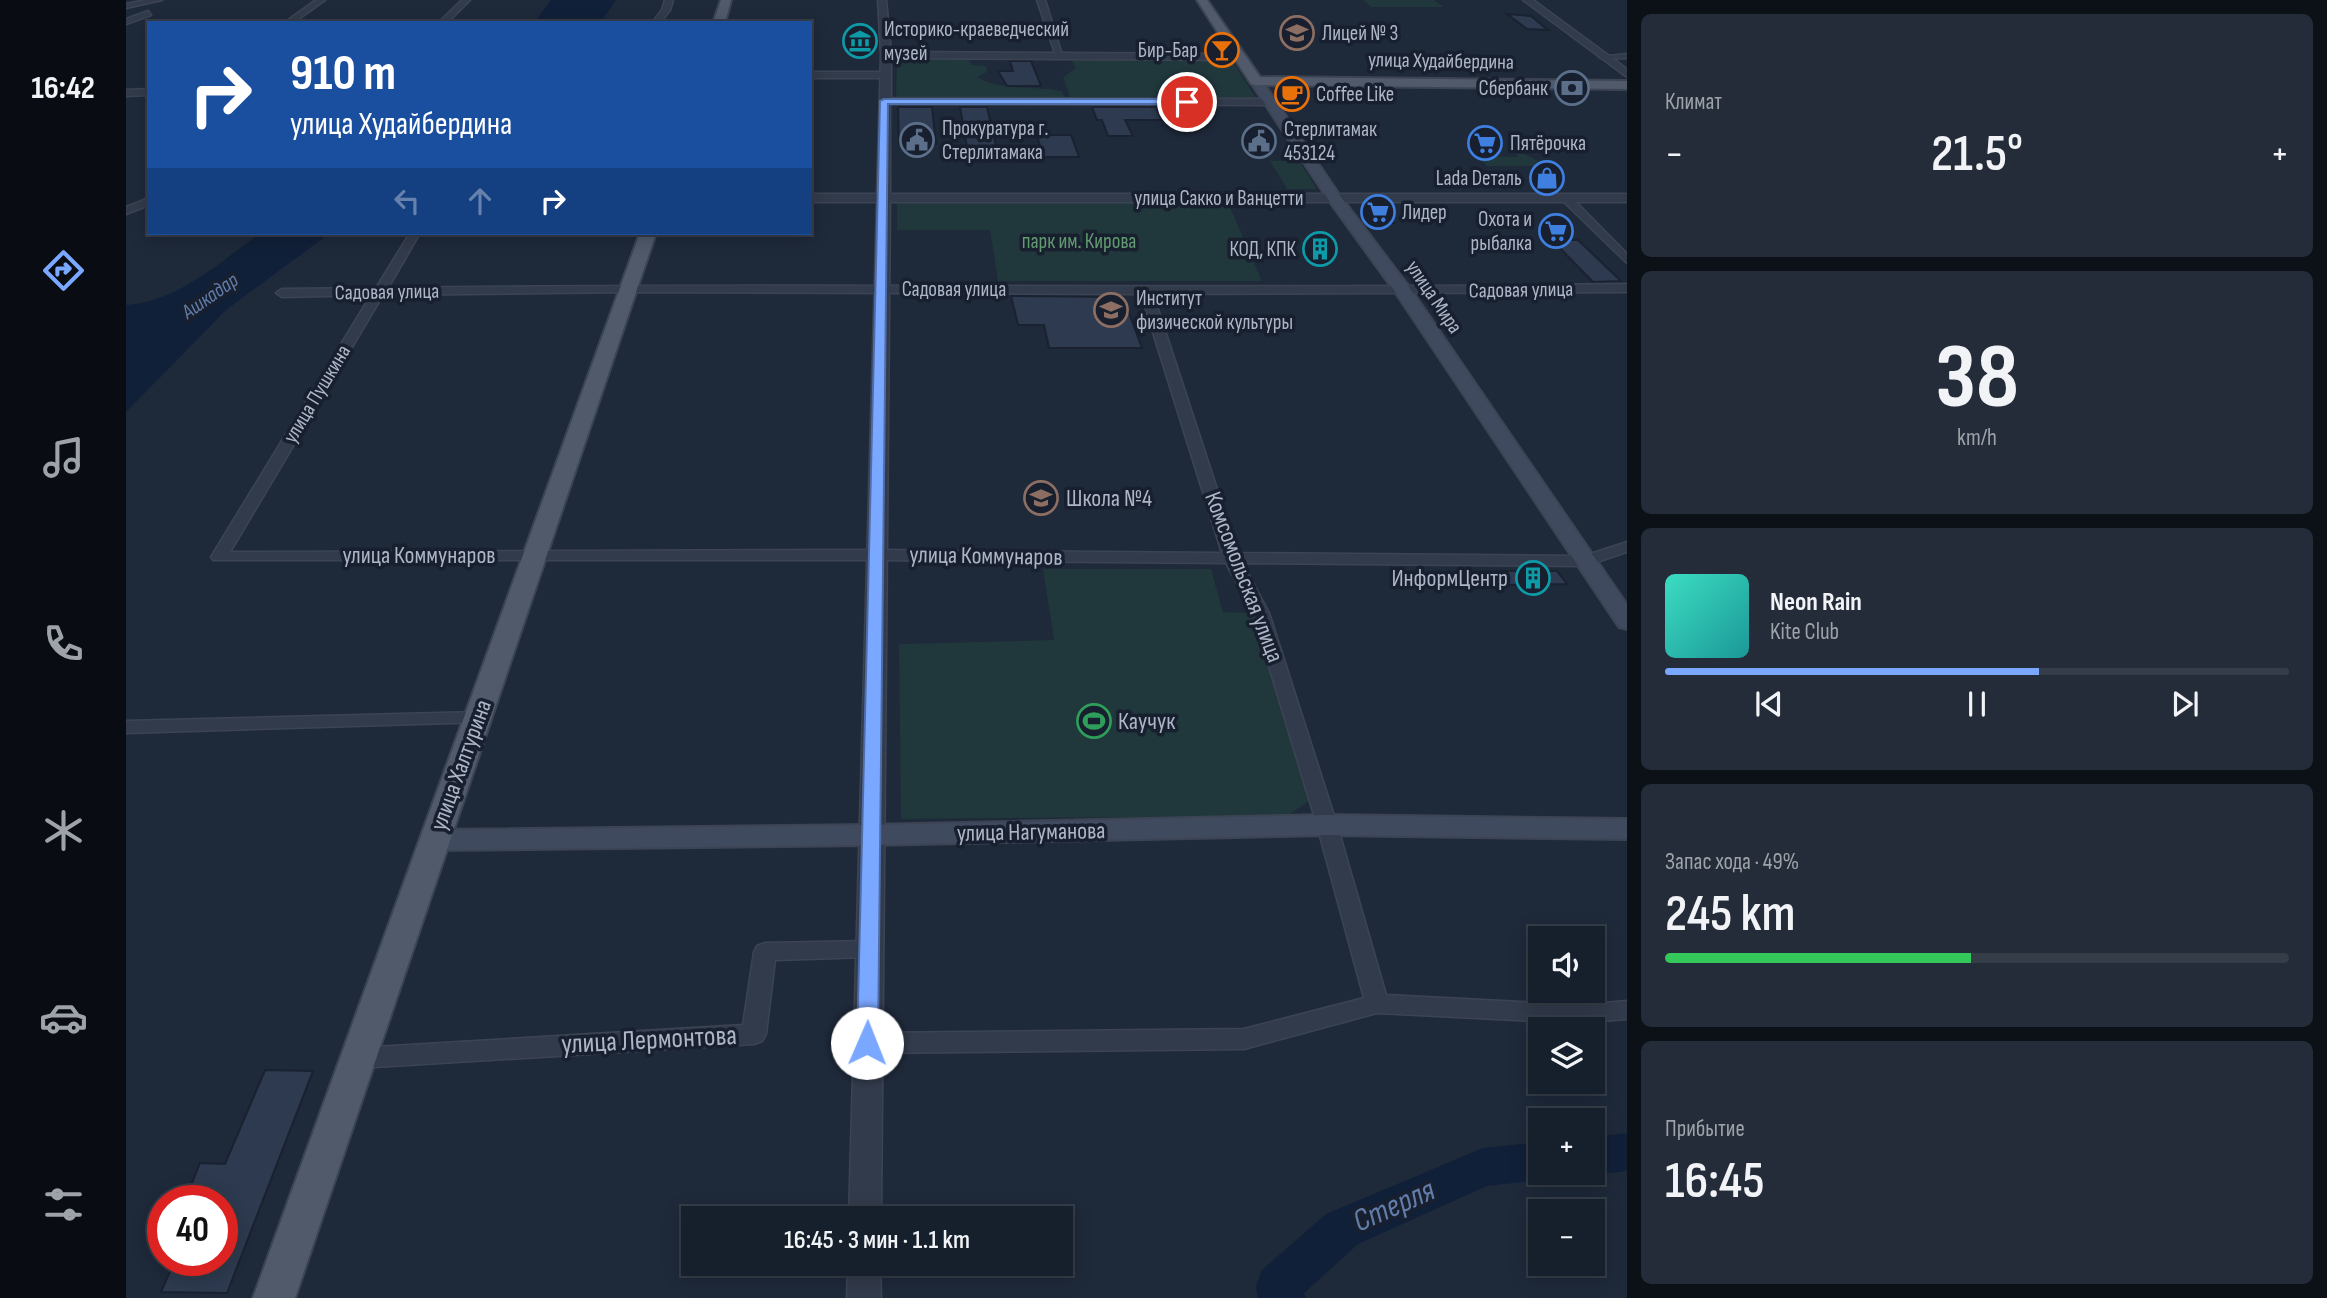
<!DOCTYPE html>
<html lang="ru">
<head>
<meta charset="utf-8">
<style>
  :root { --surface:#161f2c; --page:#232c38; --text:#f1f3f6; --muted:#9ea2a9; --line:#353d48; --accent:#7aa7ff }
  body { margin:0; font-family:"Sofia Sans Condensed",sans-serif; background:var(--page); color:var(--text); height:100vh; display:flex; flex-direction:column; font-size:26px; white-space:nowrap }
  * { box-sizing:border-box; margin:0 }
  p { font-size:23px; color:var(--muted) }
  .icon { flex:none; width:38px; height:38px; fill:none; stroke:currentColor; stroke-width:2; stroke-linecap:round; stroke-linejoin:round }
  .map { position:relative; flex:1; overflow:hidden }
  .panel { display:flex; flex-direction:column; gap:14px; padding:14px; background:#0c1118; width:700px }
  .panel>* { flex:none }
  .banner { position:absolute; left:21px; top:21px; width:665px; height:214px; border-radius:0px; box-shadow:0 4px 18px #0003,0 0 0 2px var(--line); background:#1a4fa0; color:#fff; overflow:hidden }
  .controls { position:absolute; left:1402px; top:926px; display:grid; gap:14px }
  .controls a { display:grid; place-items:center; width:77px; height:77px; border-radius:0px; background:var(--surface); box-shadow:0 4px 18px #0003,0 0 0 2px var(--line); font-size:35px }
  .speed { position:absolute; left:21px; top:1185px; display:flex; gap:14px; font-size:35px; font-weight:700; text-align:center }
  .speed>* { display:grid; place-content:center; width:91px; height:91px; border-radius:50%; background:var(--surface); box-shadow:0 4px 18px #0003,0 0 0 2px var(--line); line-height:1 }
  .speed .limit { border:10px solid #d22; background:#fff; color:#111 }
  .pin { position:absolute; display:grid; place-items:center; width:60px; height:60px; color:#fff; margin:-30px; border:4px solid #fff; border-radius:50%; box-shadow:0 2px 7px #0007 }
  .me { position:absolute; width:77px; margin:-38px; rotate:1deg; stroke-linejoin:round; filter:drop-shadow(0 0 5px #0008) }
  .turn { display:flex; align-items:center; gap:24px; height:147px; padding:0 28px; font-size:32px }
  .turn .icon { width:91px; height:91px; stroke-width:2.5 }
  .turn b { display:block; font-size:49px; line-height:60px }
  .lanes { display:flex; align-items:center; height:66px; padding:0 28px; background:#0003; justify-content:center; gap:35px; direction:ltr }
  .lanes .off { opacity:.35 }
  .big { font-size:52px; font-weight:600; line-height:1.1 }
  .panel .widget { flex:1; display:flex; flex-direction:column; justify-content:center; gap:10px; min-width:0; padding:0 24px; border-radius:10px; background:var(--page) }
  .panel .dial { align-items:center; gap:0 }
  .dial b { font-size:91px; line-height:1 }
  .song { display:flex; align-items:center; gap:21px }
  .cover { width:84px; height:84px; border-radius:10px; background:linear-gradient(135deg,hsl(170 70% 55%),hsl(180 70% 35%)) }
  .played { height:7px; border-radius:4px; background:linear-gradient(90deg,var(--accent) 60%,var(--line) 60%) }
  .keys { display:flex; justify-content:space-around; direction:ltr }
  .heat { display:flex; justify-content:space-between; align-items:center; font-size:38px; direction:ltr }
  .charge { height:10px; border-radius:5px; background:linear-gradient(90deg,#34c759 49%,var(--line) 0) }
  .trip { position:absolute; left:555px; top:1206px; width:392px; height:70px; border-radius:0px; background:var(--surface); box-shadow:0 4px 18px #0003,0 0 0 2px var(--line); font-weight:600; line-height:70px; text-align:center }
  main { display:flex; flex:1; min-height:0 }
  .tabs { display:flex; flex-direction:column; width:126px; justify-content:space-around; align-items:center; background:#090c12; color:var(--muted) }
  .tabs .icon { width:49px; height:49px }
  .tabs .selected { color:var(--accent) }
  .tabs b { font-size:32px; color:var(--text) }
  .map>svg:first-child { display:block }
  .green { fill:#20373b }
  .water { fill:#112039 }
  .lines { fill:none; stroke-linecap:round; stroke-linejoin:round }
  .river { fill:#112039; fill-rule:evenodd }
  .building { fill:#2d3a4f; stroke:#1a2231; stroke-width:2 }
  .minor-casing { stroke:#3c4454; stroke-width:3 }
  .tertiary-casing { stroke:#3c4454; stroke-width:3 }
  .secondary-casing { stroke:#3c4454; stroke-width:4 }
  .primary-casing { stroke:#3c4454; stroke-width:4 }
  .minor { fill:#323b4b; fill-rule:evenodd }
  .tertiary { fill:#323b4b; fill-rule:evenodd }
  .secondary { fill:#404a5e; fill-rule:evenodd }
  .primary { fill:#505a6b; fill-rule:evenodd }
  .route { fill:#7aa7ff; stroke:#4f6da6; stroke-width:2 }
  .labels { text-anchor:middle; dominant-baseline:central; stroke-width:7; stroke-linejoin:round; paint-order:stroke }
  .far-poi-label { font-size:21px; fill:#adb6c7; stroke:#18202f; text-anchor:start }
  .far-street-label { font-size:21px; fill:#adb6c7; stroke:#18202f }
  .far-park-label { font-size:21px; fill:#629a71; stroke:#18202f }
  .far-water-label { font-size:21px; font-style:italic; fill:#627daa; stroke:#18202f }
  .poi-label { font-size:24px; fill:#adb6c7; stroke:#18202f; text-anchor:start }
  .street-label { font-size:24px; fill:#adb6c7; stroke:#18202f }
  .near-street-label { font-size:28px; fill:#adb6c7; stroke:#18202f }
  .near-water-label { font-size:32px; font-style:italic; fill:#627daa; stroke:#18202f }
</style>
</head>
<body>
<main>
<nav class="tabs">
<b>16:42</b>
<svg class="icon selected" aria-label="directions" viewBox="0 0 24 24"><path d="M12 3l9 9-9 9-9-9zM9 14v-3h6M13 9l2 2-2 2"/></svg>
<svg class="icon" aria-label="music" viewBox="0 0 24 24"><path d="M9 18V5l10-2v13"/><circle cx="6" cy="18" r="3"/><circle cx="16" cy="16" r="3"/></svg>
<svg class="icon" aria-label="phone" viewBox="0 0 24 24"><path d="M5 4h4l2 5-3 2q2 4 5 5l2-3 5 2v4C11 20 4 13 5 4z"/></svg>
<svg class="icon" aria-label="climate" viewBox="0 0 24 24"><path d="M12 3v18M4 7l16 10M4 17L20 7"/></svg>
<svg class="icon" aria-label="car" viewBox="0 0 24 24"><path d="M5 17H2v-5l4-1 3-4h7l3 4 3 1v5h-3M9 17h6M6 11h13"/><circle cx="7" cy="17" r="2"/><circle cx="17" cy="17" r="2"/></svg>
<svg class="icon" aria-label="filters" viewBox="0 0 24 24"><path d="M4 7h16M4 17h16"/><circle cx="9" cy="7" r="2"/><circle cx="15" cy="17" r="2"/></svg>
</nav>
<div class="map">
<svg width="1501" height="1298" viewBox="0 0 1501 1298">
  <rect width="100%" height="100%" fill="#1e293a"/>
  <path class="green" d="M1237,0H1308L1318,7H1245Z
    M771,56H843L845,65L860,66L861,72L851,77C878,92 907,85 936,91L939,98H770Z
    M944,58L1105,59L1130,98L944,97L937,77L950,68Z
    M1343,149H1351L1358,156L1392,157L1390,154H1398L1422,166H1361Z
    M1144,161H1173L1191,189H1161Z
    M771,200H1101L1136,281H872L864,230H771Z
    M917,569H1085L1097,612L1127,613L1188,798L1161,816L775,819L773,644L928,640Z"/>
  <path class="water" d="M425,0H490L474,23H408Z
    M135,233H204L100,310L0,412V305C52,302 95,261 135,233Z"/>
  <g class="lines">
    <path class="river" d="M1501,1133V1171L1466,1175L1459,1172H1466V1137Z
      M1414,1142V1172H1430L1429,1174L1414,1180L1361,1186L1232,1244L1178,1293L1180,1298H1132L1130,1286L1136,1270L1200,1214L1357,1148Z"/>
  </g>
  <path class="building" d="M1381,14L1405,16L1422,30L1401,29Z
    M884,61H905L915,86H881L872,71H887Z
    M772,107H806L810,144H773Z
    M834,107H861L873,159H858L857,153H842Z
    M966,107H1030L1036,120H999L1007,136H982L976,120H971Z
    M911,135H945L953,157H917Z
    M1243,205H1254L1268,223H1248L1237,207Z
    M1426,240H1452L1495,281L1467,282Z
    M885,296L997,297L1016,348H923L918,325H892Z
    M1373,571H1431L1441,584L1381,585Z
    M139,1070L187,1071L101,1293L35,1292L49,1260H96V1200H74L77,1193H62L74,1163L99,1164Z"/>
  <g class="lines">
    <g class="minor-casing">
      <path id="minor" d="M20,0H36L0,8V4Z
        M190,0H199L167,23H158Z
        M336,0H344L321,23H312Z
        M539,0H547L544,10L534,23H526L536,10Z
        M911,0H919L937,58L930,56Z
        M22,11L25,15L0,24V19Z
        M1501,54V58L1477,59L1473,57Z
        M684,72H759L763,75L759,78H684Z
        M23,89V95L0,96V90Z
        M1436,196H1444L1501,254V263L1436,200Z
        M23,198V205L0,214V207Z
        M284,233H294L262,288C675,282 1088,290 1501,284V292L1027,294L1112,553L1458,556L1501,542V552L1459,566L1116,563L1143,613L1211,825L1260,995L1452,1005L1501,1001V1019L1452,1023L1251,1013L1118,1049L741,1053L733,1050L729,1043L733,1036L741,1033L1118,1029L1238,998L1191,825L1127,613L1100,563L752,560H87L85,557L245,295L156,297L150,293L156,289L250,288ZM502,292L1015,294L1096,553L752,550L104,552L257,295Z
        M352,712L359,714L361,718L359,722L0,733V721Z
        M743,941L751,943L754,949L751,955L743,957L649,960L640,1034L636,1041L628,1044L232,1068L224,1065L220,1058L224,1051L232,1048L617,1025L628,952L631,946L639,943Z"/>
    </g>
    <g class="tertiary-casing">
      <path id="tertiary" d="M752,0H760L765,52L1114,54L1119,57L1114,60L765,58V98L1144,99L1149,102L1144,105L764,104V194H1501V202H764L755,1218H723L751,202H684V194H751L755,55Z
        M1397,0H1407L1501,69V77Z
        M722,1264H754L755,1298H721Z"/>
    </g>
    <g class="secondary-casing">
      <path id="secondary" d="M1130,77L1134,78L1214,196L1283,287L1501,605V629L1493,627L1270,293L1202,199L1124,81Z
        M1201,815L1501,819V839L1201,835L744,845L309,850L299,847L295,840L299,833L309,830L744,825Z"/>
    </g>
    <g class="primary-casing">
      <path id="primary" d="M595,0H605L599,23H587Z
        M1071,0H1081L1134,77L1501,81V89L1130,85L1125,84Z
        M514,233H530L169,1298H127Z"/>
    </g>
    <use href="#minor" class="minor"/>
    <use href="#tertiary" class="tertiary"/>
    <use href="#secondary" class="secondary"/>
    <use href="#primary" class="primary"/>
  </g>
  <path class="route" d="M1061,99L1064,104H762L752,1043L749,1049L741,1052L734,1049L731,1043L754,101L758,99Z"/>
  <defs>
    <g id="school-ring" transform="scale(1.75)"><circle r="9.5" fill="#18202f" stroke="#8d6e63" stroke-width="1.5"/><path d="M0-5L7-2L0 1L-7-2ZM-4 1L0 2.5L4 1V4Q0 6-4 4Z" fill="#8d6e63"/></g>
    <g id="museum-ring" transform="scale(1.75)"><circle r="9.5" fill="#18202f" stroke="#0f9aa8" stroke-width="1.5"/><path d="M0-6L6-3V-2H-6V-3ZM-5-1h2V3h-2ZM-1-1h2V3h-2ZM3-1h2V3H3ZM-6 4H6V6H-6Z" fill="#0f9aa8"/></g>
    <g id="bar-ring" transform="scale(1.75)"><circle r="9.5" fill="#18202f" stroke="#e8710a" stroke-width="1.5"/><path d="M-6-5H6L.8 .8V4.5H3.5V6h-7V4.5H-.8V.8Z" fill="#e8710a"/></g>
    <g id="bank-ring" transform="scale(1.75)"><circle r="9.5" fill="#18202f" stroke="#5c6f8a" stroke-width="1.5"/><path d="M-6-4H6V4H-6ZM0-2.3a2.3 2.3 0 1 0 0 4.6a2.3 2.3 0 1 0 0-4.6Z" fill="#5c6f8a"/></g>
    <g id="cafe-ring" transform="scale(1.75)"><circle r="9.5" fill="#18202f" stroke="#e8710a" stroke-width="1.5"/><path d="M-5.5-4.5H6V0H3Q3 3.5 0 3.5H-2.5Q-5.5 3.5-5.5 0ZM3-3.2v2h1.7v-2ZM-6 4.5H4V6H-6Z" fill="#e8710a"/></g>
    <g id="civic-ring" transform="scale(1.75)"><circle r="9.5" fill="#18202f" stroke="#5c6f8a" stroke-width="1.5"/><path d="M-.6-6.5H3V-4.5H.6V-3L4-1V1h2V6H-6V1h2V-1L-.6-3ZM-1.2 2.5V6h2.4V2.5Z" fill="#5c6f8a"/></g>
    <g id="supermarket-ring" transform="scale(1.75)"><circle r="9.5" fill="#18202f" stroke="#3f7fe0" stroke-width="1.5"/><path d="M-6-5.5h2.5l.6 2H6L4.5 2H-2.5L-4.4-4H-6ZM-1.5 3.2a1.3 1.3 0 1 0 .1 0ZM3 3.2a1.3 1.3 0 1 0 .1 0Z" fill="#3f7fe0"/></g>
    <g id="shop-ring" transform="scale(1.75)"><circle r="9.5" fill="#18202f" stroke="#3f7fe0" stroke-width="1.5"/><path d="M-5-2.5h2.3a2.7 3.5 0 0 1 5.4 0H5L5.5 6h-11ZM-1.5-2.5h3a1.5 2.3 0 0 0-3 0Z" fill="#3f7fe0"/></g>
    <g id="building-ring" transform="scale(1.75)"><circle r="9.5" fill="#18202f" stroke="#0f9aa8" stroke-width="1.5"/><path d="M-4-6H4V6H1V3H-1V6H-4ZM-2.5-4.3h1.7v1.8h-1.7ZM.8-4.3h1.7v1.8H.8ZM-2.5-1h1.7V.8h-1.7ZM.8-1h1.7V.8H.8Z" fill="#0f9aa8"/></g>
    <g id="university-ring" transform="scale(1.75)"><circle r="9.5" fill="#18202f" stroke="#8d6e63" stroke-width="1.5"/><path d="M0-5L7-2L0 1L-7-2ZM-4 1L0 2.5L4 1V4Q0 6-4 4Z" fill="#8d6e63"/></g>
    <g id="stadium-ring" transform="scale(1.75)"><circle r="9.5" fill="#18202f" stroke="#2e9e5b" stroke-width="1.5"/><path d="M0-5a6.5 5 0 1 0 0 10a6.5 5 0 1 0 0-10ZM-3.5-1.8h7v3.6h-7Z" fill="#2e9e5b"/></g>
  </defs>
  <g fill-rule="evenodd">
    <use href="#school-ring" x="1171" y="33"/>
    <use href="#museum-ring" x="734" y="41"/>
    <use href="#bar-ring" x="1096" y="50"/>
    <use href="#bank-ring" x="1446" y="88"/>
    <use href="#cafe-ring" x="1166" y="94"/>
    <use href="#civic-ring" x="791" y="140"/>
    <use href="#civic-ring" x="1133" y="141"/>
    <use href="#supermarket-ring" x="1359" y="143"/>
    <use href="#shop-ring" x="1421" y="178"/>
    <use href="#supermarket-ring" x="1252" y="212"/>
    <use href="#supermarket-ring" x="1430" y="231"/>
    <use href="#building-ring" x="1194" y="249"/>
    <use href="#university-ring" x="985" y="310"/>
    <use href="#school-ring" x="915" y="498"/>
    <use href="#building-ring" x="1407" y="578"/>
    <use href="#stadium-ring" x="968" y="721"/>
  </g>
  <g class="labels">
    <g class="far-poi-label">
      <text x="758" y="29">Историко-краеведческий<tspan x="758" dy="24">музей</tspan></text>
      <text x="1196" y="33">Лицей № 3</text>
      <text x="1072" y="50" text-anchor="end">Бир-Бар</text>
      <text x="1422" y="88" text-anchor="end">Сбербанк</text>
      <text x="1190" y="94">Coffee Like</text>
      <text x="816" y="128">Прокуратура г.<tspan x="816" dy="24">Стерлитамака</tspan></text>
      <text x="1158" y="129">Стерлитамак<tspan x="1158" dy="24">453124</tspan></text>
      <text x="1384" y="143">Пятёрочка</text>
      <text x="1396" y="178" text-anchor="end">Lada Dеталь</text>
      <text x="1276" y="212">Лидер</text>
      <text x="1406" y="219" text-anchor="end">Охота и<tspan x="1406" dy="24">рыбалка</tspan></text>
      <text x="1170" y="249" text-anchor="end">КОД, КПК</text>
      <text x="1010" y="298">Институт<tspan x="1010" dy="24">физической культуры</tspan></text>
    </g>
    <g class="far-street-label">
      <text transform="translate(1315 61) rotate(1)">улица Худайбердина</text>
      <text x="1093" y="198">улица Сакко и Ванцетти</text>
      <text x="828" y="289">Садовая улица</text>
      <text transform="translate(1395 290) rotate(-1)">Садовая улица</text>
      <text transform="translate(261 292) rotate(-1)">Садовая улица</text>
      <text transform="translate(1308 297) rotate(56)">улица Мира</text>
      <text transform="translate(191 394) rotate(-59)">улица Пушкина</text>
    </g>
    <g class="far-park-label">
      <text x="953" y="241">парк им. Кирова</text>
    </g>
    <g class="far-water-label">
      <text transform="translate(84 296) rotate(-35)">Ашкадар</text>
    </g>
    <g class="poi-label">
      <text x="940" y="498">Школа №4</text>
      <text x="1382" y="578" text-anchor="end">ИнформЦентр</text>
      <text x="992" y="721">Каучук</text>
    </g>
    <g class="street-label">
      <text x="293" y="555">улица Коммунаров</text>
      <text transform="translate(860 556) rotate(1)">улица Коммунаров</text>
      <text transform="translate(1118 577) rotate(69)">Комсомольская улица</text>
      <text transform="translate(335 765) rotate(-70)">улица Халтурина</text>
      <text transform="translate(905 832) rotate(-1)">улица Нагуманова</text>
    </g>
    <g class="near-street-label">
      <text transform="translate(523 1040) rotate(-3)">улица Лермонтова</text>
    </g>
    <g class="near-water-label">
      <text transform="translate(1268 1206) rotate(-24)">Стерля</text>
    </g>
  </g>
</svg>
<div class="controls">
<a><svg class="icon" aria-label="sound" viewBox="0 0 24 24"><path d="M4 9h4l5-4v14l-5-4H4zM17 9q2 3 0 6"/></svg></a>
<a><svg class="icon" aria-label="layers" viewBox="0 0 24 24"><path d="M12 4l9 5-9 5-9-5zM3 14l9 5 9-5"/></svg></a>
<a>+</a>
<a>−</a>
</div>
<div class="speed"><div class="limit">40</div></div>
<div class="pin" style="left:1061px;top:102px;background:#d93025"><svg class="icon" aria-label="arrive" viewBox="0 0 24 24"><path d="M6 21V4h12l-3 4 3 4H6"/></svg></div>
<svg class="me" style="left:741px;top:1043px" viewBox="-20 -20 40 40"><circle r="19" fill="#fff"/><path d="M0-13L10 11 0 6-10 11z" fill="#7aa7ff"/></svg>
<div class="trip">16:45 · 3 мин · 1.1 km</div>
<div class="banner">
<div class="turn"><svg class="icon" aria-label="right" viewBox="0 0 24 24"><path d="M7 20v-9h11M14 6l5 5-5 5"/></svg><div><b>910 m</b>улица Худайбердина</div></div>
<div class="lanes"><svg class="icon off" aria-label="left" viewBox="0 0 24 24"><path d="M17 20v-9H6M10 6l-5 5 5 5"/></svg><svg class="icon off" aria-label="ahead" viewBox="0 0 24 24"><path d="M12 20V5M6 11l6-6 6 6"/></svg><svg class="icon" aria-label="right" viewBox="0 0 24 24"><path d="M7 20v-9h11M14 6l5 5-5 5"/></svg></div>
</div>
</div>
<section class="panel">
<div class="widget"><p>Климат</p>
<div class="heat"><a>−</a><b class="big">21.5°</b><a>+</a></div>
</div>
<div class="widget dial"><b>38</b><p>km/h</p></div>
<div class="widget">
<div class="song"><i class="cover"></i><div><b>Neon Rain</b><p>Kite Club</p></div></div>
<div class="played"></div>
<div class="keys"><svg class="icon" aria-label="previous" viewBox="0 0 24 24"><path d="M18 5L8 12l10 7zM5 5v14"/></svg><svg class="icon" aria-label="pause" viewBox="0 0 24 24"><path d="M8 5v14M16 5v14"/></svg><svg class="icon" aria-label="next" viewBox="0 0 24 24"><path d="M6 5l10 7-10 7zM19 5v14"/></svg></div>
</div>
<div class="widget"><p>Запас хода · 49%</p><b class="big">245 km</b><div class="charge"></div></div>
<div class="widget"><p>Прибытие</p><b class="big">16:45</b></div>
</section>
</main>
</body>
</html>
